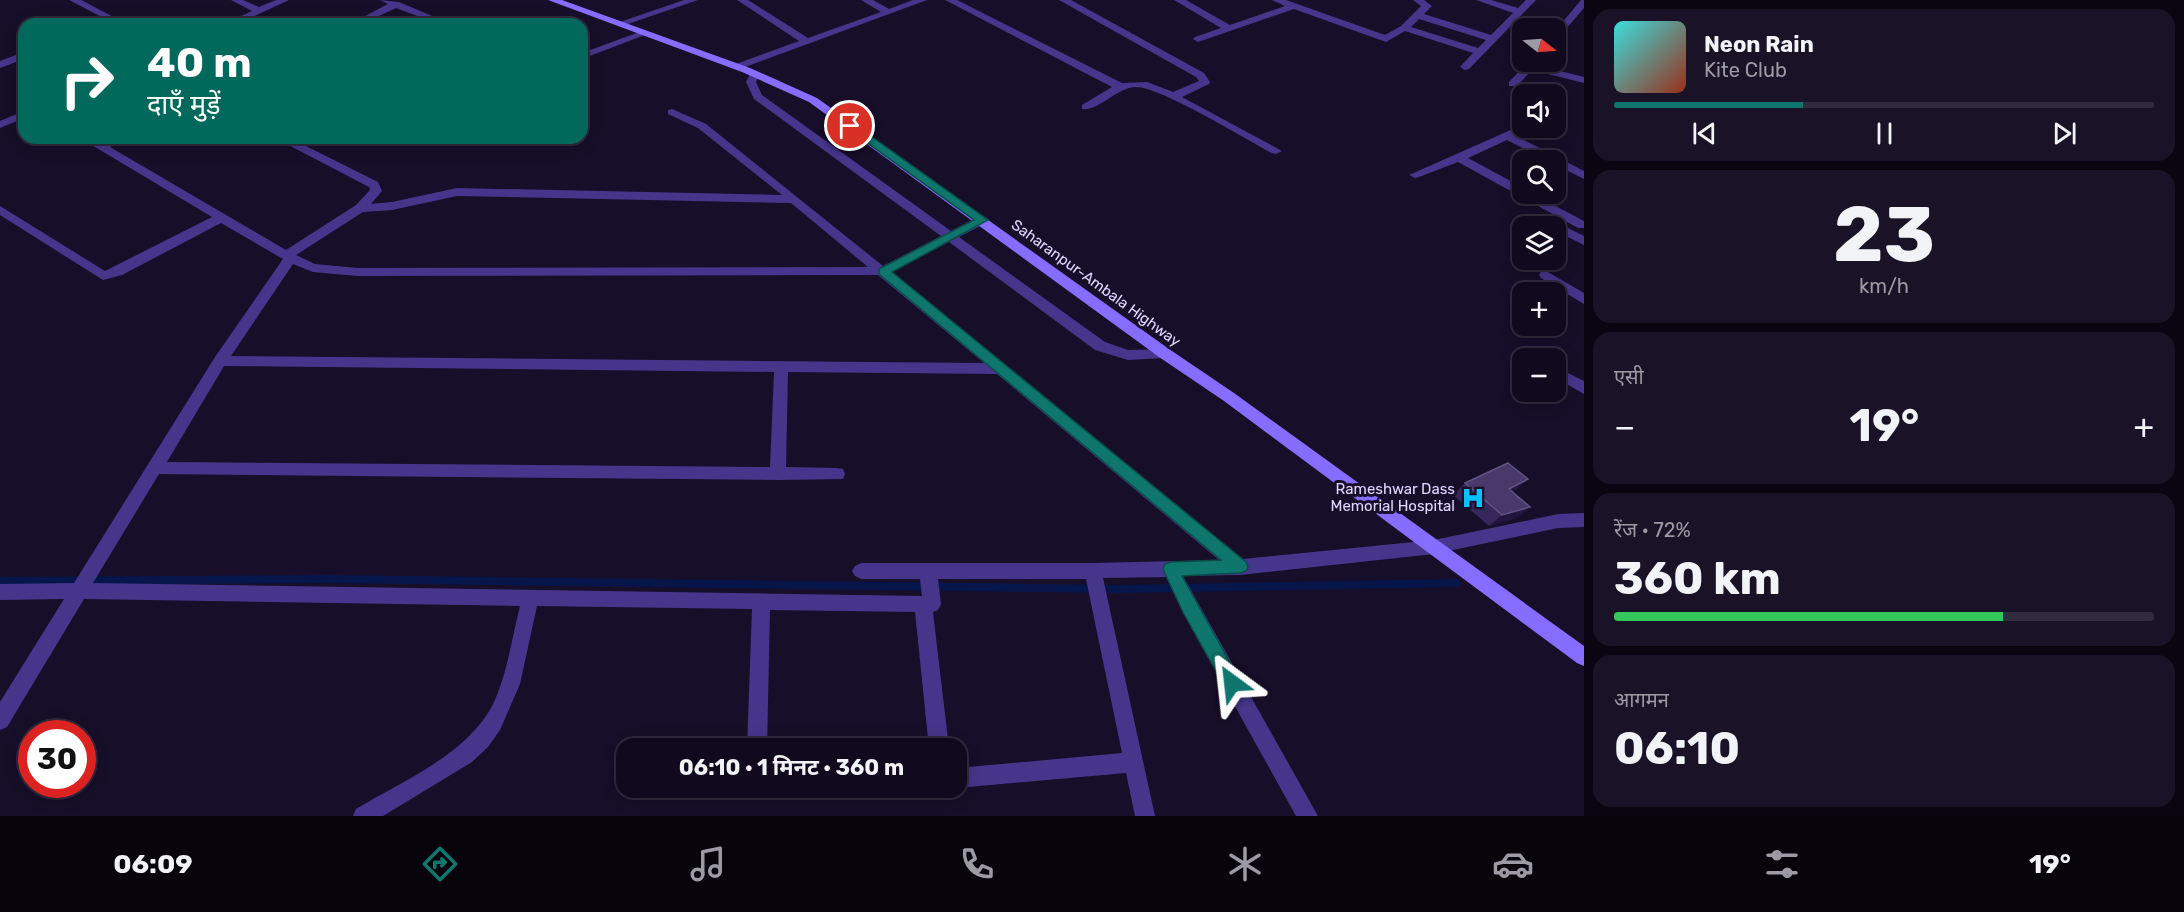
<!DOCTYPE html>
<html lang="hi">
<head>
<meta charset="utf-8">
<style>
  :root { --surface:#110a1f; --page:#1a1328; --text:#f1f3f6; --muted:#9c9aa4; --line:#302b3d; --accent:#0f766e }
  body { margin:0; font-family:Rubik,"Noto Sans Devanagari",sans-serif; background:var(--page); color:var(--text); height:100vh; display:flex; flex-direction:column; font-size:22px; white-space:nowrap }
  * { box-sizing:border-box; margin:0 }
  p { font-size:20px; color:var(--muted) }
  .icon { flex:none; width:33px; height:33px; fill:none; stroke:currentColor; stroke-width:2; stroke-linecap:round; stroke-linejoin:round }
  .map { position:relative; flex:1; overflow:hidden }
  .sheet { display:flex; flex-direction:column; gap:9px; padding:9px; background:#090611; width:600px }
  .sheet>* { flex:none }
  .hud { position:absolute; left:18px; top:18px; width:570px; height:126px; border-radius:18px; box-shadow:0 3px 15px #0003,0 0 0 2px var(--line); background:#00695c; color:#fff; overflow:hidden }
  .needle { width:39px; rotate:107deg }
  .buttons { position:absolute; left:1512px; top:18px; display:grid; gap:12px }
  .buttons a { display:grid; place-items:center; width:54px; height:54px; border-radius:12px; background:var(--surface); box-shadow:0 3px 15px #0003,0 0 0 2px var(--line); font-size:30px }
  .speed { position:absolute; left:18px; top:720px; display:flex; gap:12px; font-size:30px; font-weight:700; text-align:center }
  .speed>* { display:grid; place-content:center; width:78px; height:78px; border-radius:50%; background:var(--surface); box-shadow:0 3px 15px #0003,0 0 0 2px var(--line); line-height:1 }
  .speed .limit { border:9px solid #d22; background:#fff; color:#111 }
  .pin { position:absolute; display:grid; place-items:center; width:51px; height:51px; color:#fff; margin:-26px; border:3px solid #fff; border-radius:50%; box-shadow:0 2px 6px #0007 }
  .me { position:absolute; width:66px; margin:-33px; rotate:330deg; stroke-linejoin:round; filter:drop-shadow(0 0 4px #0008) }
  .turn { display:flex; align-items:center; gap:21px; height:126px; padding:0 30px; font-size:27px }
  .turn .icon { width:78px; height:78px; stroke-width:2.5 }
  .turn b { display:block; font-size:42px; line-height:51px }
  .big { font-size:45px; font-weight:700; line-height:1.1 }
  .sheet .tile { flex:1; display:flex; flex-direction:column; justify-content:center; gap:9px; min-width:0; padding:0 21px; border-radius:18px; background:var(--page) }
  .sheet .dial { align-items:center; gap:0 }
  .dial b { font-size:78px; line-height:1 }
  .song { display:flex; align-items:center; gap:18px }
  .cover { width:72px; height:72px; border-radius:9px; background:linear-gradient(135deg,hsl(180 70% 55%),hsl(10 70% 35%)) }
  .played { height:6px; border-radius:3px; background:linear-gradient(90deg,var(--accent) 35%,var(--line) 35%) }
  .keys { display:flex; justify-content:space-around; direction:ltr }
  .heat { display:flex; justify-content:space-between; align-items:center; font-size:33px; direction:ltr }
  .charge { height:9px; border-radius:4px; background:linear-gradient(90deg,#34c759 72%,var(--line) 0) }
  .trip { position:absolute; left:616px; top:738px; width:351px; height:60px; border-radius:18px; background:var(--surface); box-shadow:0 3px 15px #0003,0 0 0 2px var(--line); font-weight:700; line-height:60px; text-align:center }
  .menu { display:flex; height:96px; justify-content:space-around; align-items:center; background:#07040c; color:var(--muted) }
  .menu .icon { width:42px; height:42px }
  .menu .selected { color:var(--accent) }
  .menu b { font-size:27px; color:var(--text) }
  main { display:flex; flex:1; min-height:0 }
  .map>svg:first-child { display:block }
  .lines { fill:none; stroke-linecap:round; stroke-linejoin:round }
  .stream { stroke:#07164a; stroke-width:8 }
  .minor { fill:#45368b; fill-rule:evenodd }
  .secondary { fill:#856dff; fill-rule:evenodd }
  .wall { fill:#372659 }
  .shaded-wall { fill:#22153e }
  .building { fill:#49396a; stroke:#615282; stroke-width:1.5 }
  .route { fill:#0f766e; stroke:#0a4d48; stroke-width:1.5 }
  .labels { text-anchor:middle; dominant-baseline:central; stroke-width:6; stroke-linejoin:round; paint-order:stroke }
  .street-label { font-size:15px; fill:#e1d6ff; stroke:#170e29 }
  .poi-label { font-size:15px; fill:#e1d6ff; stroke:#170e29; text-anchor:end }
</style>
</head>
<body>
<main>
<div class="map">
<svg width="1584" height="816" viewBox="0 0 1584 816">
  <rect width="100%" height="100%" fill="#170e29"/>
  <g class="lines">
    <path class="stream" d="M0,581L330,579L1124,589L1456,583"/>
    <path class="minor" d="M69,0H81L127,24H115Z
      M231,0H243L259,7L276,0H289L237,24H224L252,11Z
      M380,0L399,2L451,24H438L396,8L362,24H350L388,4Z
      M684,0H698L622,26L614,24Z
      M737,0H748L808,38L881,12L861,0H873L889,9L913,0H927L737,70L732,67L733,65L799,41Z
      M945,0H957L1122,83L1147,82L1173,92L1199,81L1196,77L1059,0H1071L1204,73L1210,82L1209,84L1182,97L1282,151L1276,154L1272,153C1245,139 1161,87 1136,87C1117,87 1098,112 1082,109V105L1112,87Z
      M1174,0H1186L1230,25L1285,6L1272,0H1286L1385,35L1401,26L1421,6L1413,0H1424L1432,6L1424,14L1491,35L1513,13L1476,0H1491L1518,8L1526,0H1536L1469,69L1465,70L1460,67L1473,53L1405,31L1386,42L1294,9L1198,42L1193,39L1195,37L1221,28ZM1419,19L1486,40L1478,48L1411,27Z
      M1581,0H1584V8L1559,37L1556,38V30Z
      M642,31L650,33L582,59V53Z
      M24,52V59L0,68V61Z
      M1528,62H1538L1536,65L1584,77V83L1532,70L1517,86H1509V82Z
      M755,71L760,74L756,82L762,95L951,231L978,217H986L988,220L986,223L959,237L1105,342L1128,350L1169,349L1171,353L1164,358L1128,360L1095,350L949,242L891,272L1243,559L1434,540L1558,514L1584,513V527L1558,528L1434,554L1240,575L1183,576L1318,816H1296L1183,613L1166,577L1103,578L1155,816H1135L1126,773L957,788H955L957,768L1122,753L1086,579H938L941,604L938,610L933,612L949,748H929L915,612L770,610L767,748H747L752,609L537,606L520,684L500,730L488,747L472,762L383,816H353L356,809C404,780 471,753 495,700C508,670 512,637 520,606L84,599L7,727L0,730V702L64,599L0,600V584L74,583L215,357L283,259L221,223L122,275L103,280L0,215V206L105,271L212,217L80,138H94L101,142L110,138H125L110,147L286,250L356,205L370,190L369,187L275,138H290L378,182L382,191L371,204L392,202L457,188L782,195L698,128L668,114V110L672,109L706,124L883,266L941,236L754,99L746,82L751,72ZM457,196L791,203L868,267L357,268L315,264L296,255L363,212L392,210ZM293,264L313,272L357,276L878,275L984,363L231,356ZM224,366L774,372L770,467L167,462ZM788,372L997,374L1219,560L1093,563H861L855,566L852,571L855,576L861,579H920L922,596L93,583L159,474L778,480L843,479L845,474L843,469L837,468L786,467Z
      M24,111V118L0,128V121Z
      M1522,125V128H1529L1516,136L1584,171V179L1556,165V160H1546L1507,140L1468,158L1522,187V194H1533L1584,221V228H1578L1458,162L1419,177L1415,178L1409,175Z
      M1566,227L1584,236V245L1562,234L1560,231L1562,228Z
      M1546,271L1584,293V304L1541,278L1539,275L1541,272Z
      M1530,352L1537,354L1539,358H1524L1525,353Z
      M1556,367L1584,381V394L1556,378Z"/>
    <path class="secondary" d="M548,0H562L750,68L817,98L1169,349L1234,393L1584,646V666L1577,663L1224,401L1159,357L809,102L742,72Z"/>
  </g>
  <path class="wall" d="M1528,479L1513,492L1530,507L1516,518L1489,526L1453,495L1465,483Z"/>
  <path class="shaded-wall" d="M1528,479L1515,491L1496,501L1509,489Z
    M1530,507L1516,518L1489,526L1502,515Z"/>
  <path class="building" d="M1508,463L1528,479L1509,489L1530,507L1502,515L1465,483Z"/>
  <path class="route" d="M847,124H854L988,220L892,272L1246,562L1248,567L1246,571L1240,573L1182,576L1238,677L1241,683L1238,689L1232,691L1226,689L1183,612L1163,569L1165,564L1171,562L1221,560L879,274V269L974,220L847,128Z"/>
  <defs>
    <g id="hospital-bare" transform="scale(1.8)"><path d="M-5-5h3v3.5h4V-5h3V5h-3V1.5h-4V5h-3Z" fill="#02c2ff" stroke="#170e29" stroke-width="2.5" paint-order="stroke"/></g>
  </defs>
  <g fill-rule="evenodd">
    <use href="#hospital-bare" x="1473" y="498"/>
  </g>
  <g class="labels">
    <g class="street-label">
      <text transform="translate(1096 283) rotate(36)">Saharanpur-Ambala Highway</text>
    </g>
    <g class="poi-label">
      <text x="1455" y="489">Rameshwar Dass<tspan x="1455" dy="17">Memorial Hospital</tspan></text>
    </g>
  </g>
</svg>
<div class="buttons">
<a><svg class="needle" viewBox="-14 -14 28 28"><path d="M0-13l5 13h-10z" fill="#e53935"/><path d="M0 13l5-13h-10z" fill="#9c9aa4"/></svg></a>
<a><svg class="icon" aria-label="sound" viewBox="0 0 24 24"><path d="M4 9h4l5-4v14l-5-4H4zM17 9q2 3 0 6"/></svg></a>
<a><svg class="icon" aria-label="search" viewBox="0 0 24 24"><circle cx="10" cy="10" r="6"/><path d="M15 15l6 6"/></svg></a>
<a><svg class="icon" aria-label="layers" viewBox="0 0 24 24"><path d="M12 4l9 5-9 5-9-5zM3 14l9 5 9-5"/></svg></a>
<a>+</a>
<a>−</a>
</div>
<div class="speed"><div class="limit">30</div></div>
<div class="pin" style="left:850px;top:126px;background:#d93025"><svg class="icon" aria-label="arrive" viewBox="0 0 24 24"><path d="M6 21V4h12l-3 4 3 4H6"/></svg></div>
<svg class="me" style="left:1232px;top:683px" viewBox="-20 -20 40 40"><path d="M0-17L14 15 0 8-14 15z" fill="#0f766e" stroke="#fff" stroke-width="4"/></svg>
<div class="trip">06:10 · 1 मिनट · 360 m</div>
<div class="hud">
<div class="turn"><svg class="icon" aria-label="right" viewBox="0 0 24 24"><path d="M7 20v-9h11M14 6l5 5-5 5"/></svg><div><b>40 m</b>दाएँ मुड़ें</div></div>
</div>
</div>
<section class="sheet">
<div class="tile">
<div class="song"><i class="cover"></i><div><b>Neon Rain</b><p>Kite Club</p></div></div>
<div class="played"></div>
<div class="keys"><svg class="icon" aria-label="previous" viewBox="0 0 24 24"><path d="M18 5L8 12l10 7zM5 5v14"/></svg><svg class="icon" aria-label="pause" viewBox="0 0 24 24"><path d="M8 5v14M16 5v14"/></svg><svg class="icon" aria-label="next" viewBox="0 0 24 24"><path d="M6 5l10 7-10 7zM19 5v14"/></svg></div>
</div>
<div class="tile dial"><b>23</b><p>km/h</p></div>
<div class="tile"><p>एसी</p>
<div class="heat"><a>−</a><b class="big">19°</b><a>+</a></div>
</div>
<div class="tile"><p>रेंज · 72%</p><b class="big">360 km</b><div class="charge"></div></div>
<div class="tile"><p>आगमन</p><b class="big">06:10</b></div>
</section>
</main>
<nav class="menu">
<b>06:09</b>
<svg class="icon selected" aria-label="directions" viewBox="0 0 24 24"><path d="M12 3l9 9-9 9-9-9zM9 14v-3h6M13 9l2 2-2 2"/></svg>
<svg class="icon" aria-label="music" viewBox="0 0 24 24"><path d="M9 18V5l10-2v13"/><circle cx="6" cy="18" r="3"/><circle cx="16" cy="16" r="3"/></svg>
<svg class="icon" aria-label="phone" viewBox="0 0 24 24"><path d="M5 4h4l2 5-3 2q2 4 5 5l2-3 5 2v4C11 20 4 13 5 4z"/></svg>
<svg class="icon" aria-label="climate" viewBox="0 0 24 24"><path d="M12 3v18M4 7l16 10M4 17L20 7"/></svg>
<svg class="icon" aria-label="car" viewBox="0 0 24 24"><path d="M5 17H2v-5l4-1 3-4h7l3 4 3 1v5h-3M9 17h6M6 11h13"/><circle cx="7" cy="17" r="2"/><circle cx="17" cy="17" r="2"/></svg>
<svg class="icon" aria-label="filters" viewBox="0 0 24 24"><path d="M4 7h16M4 17h16"/><circle cx="9" cy="7" r="2"/><circle cx="15" cy="17" r="2"/></svg>
<b>19°</b>
</nav>
</body>
</html>
